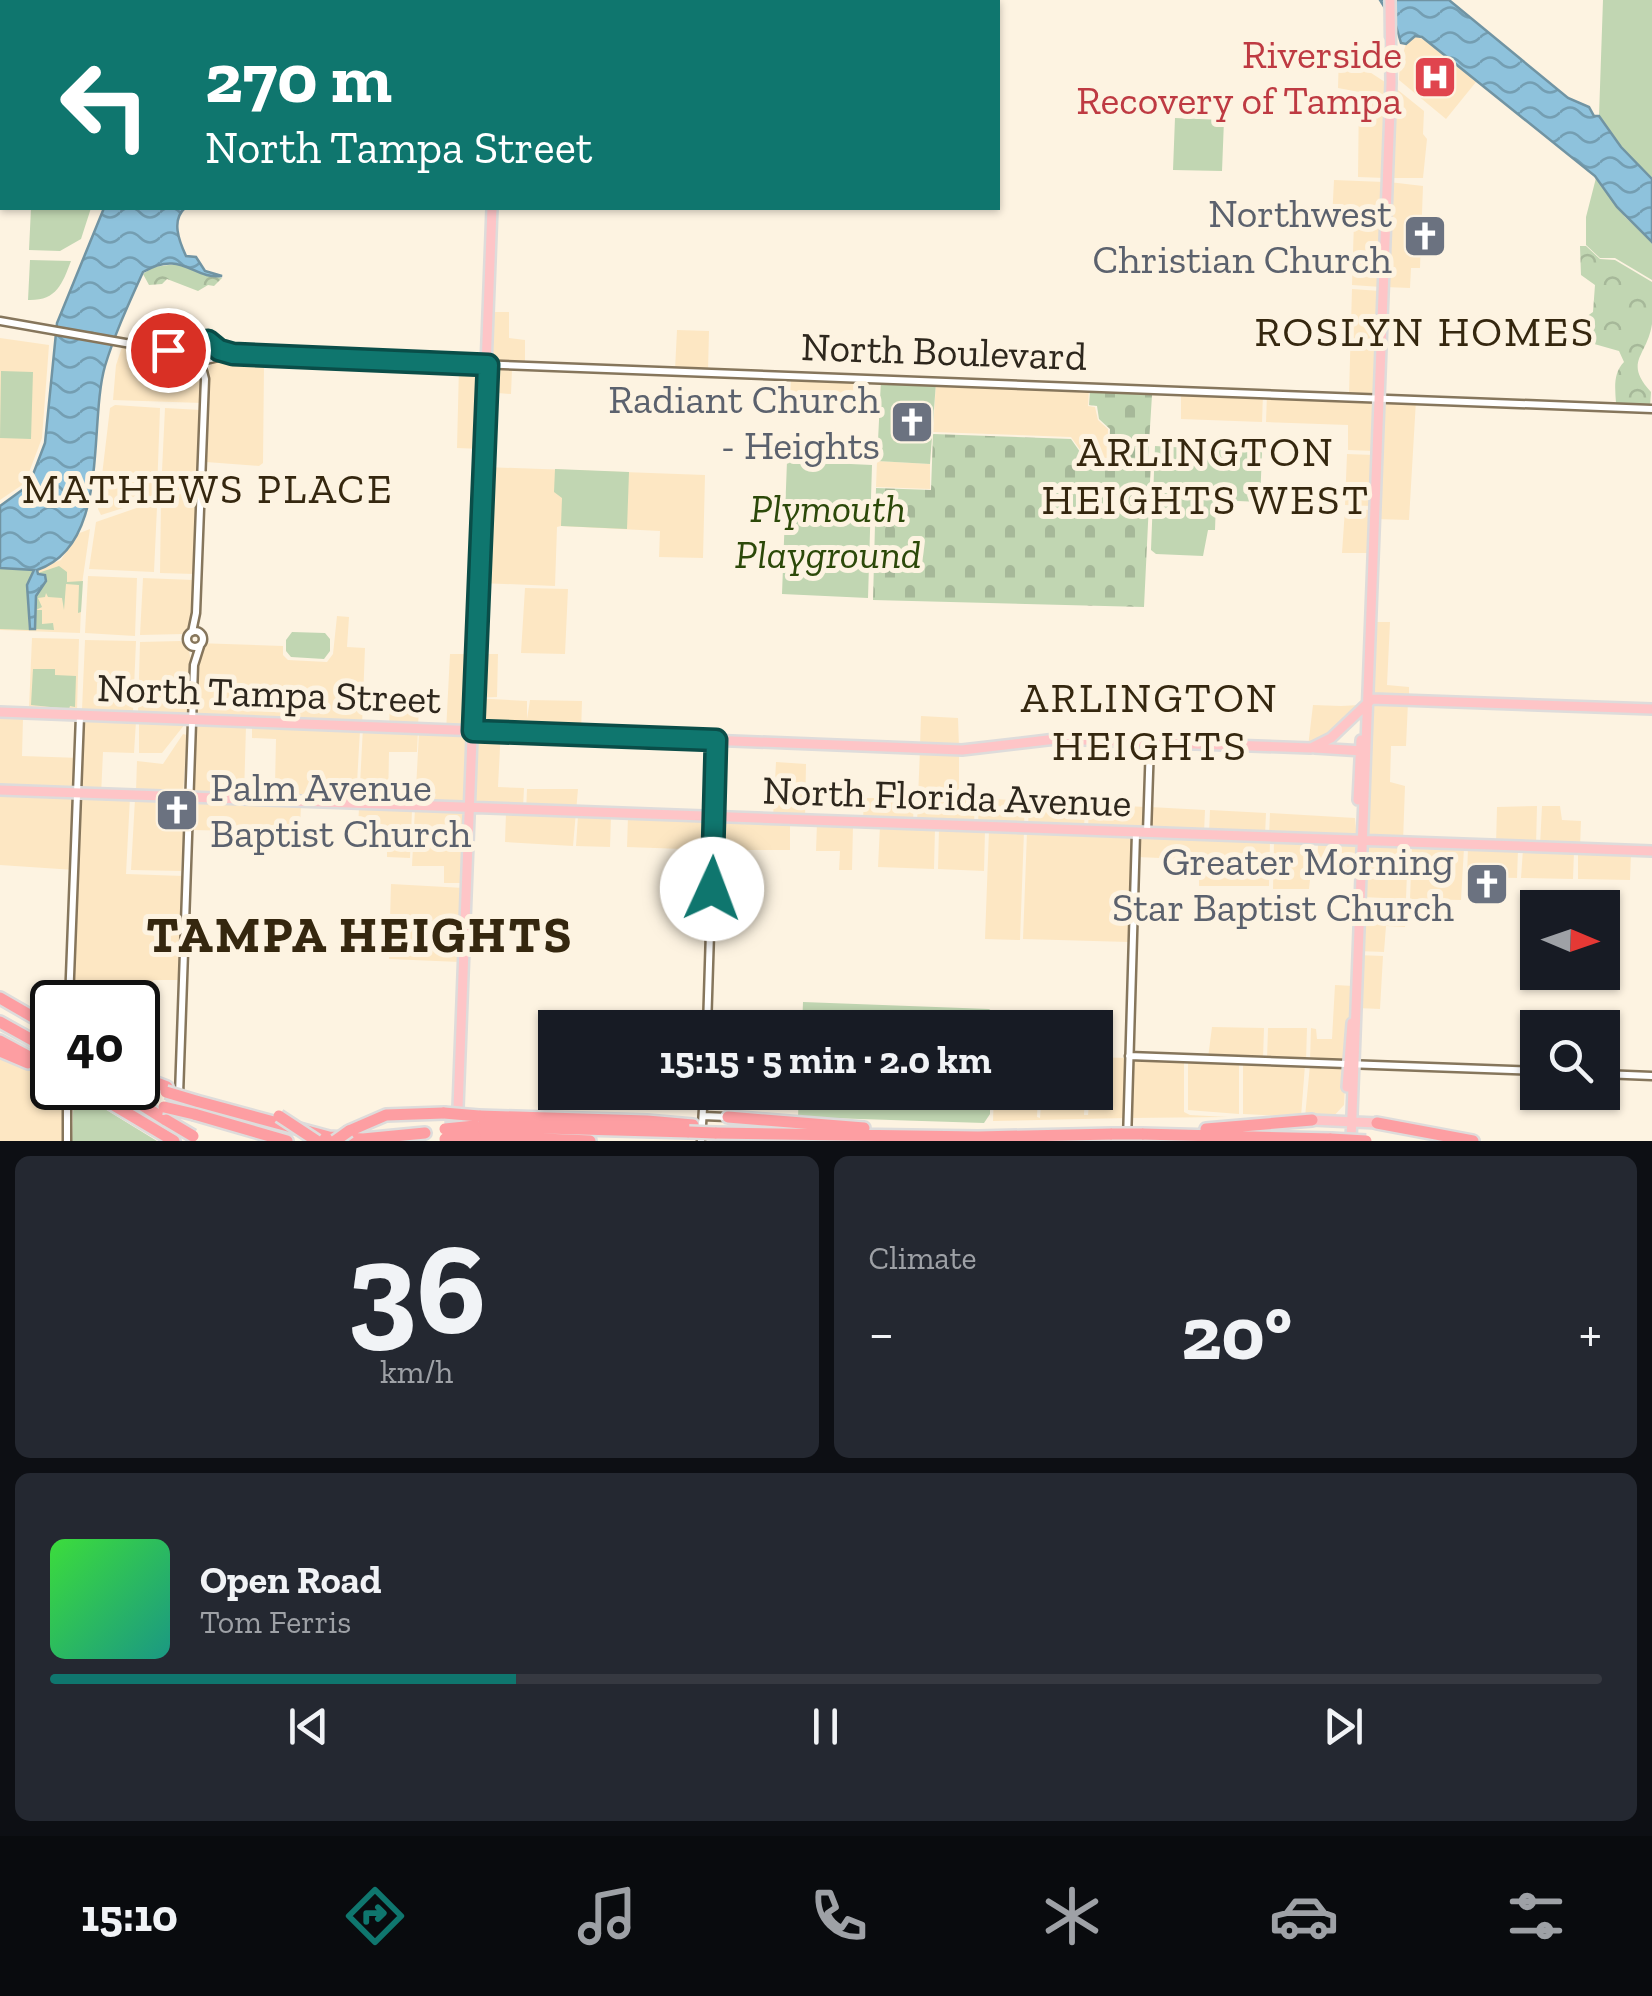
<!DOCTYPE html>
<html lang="en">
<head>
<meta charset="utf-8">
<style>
  :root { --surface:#171b24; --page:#242831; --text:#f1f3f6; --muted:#9ea1a6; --line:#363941; --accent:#0f766e }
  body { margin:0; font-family:"Zilla Slab",serif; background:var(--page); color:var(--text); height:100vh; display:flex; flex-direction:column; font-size:38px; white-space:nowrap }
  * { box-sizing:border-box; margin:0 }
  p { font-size:32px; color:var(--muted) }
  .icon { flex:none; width:55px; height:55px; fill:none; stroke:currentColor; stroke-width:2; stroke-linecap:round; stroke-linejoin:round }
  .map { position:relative; height:1141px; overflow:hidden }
  .sheet { display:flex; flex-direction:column; gap:15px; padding:15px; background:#0d0f14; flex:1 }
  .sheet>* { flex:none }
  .guide { position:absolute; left:0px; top:0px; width:1000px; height:210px; box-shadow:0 2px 8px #0004; background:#0f766e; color:#fff; overflow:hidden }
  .needle { width:65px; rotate:92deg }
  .tools { position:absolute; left:1520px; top:890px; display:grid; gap:20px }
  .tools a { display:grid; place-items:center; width:100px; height:100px; border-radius:0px; background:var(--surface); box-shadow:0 2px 8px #0004; font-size:50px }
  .speed { position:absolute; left:30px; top:980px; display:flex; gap:20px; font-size:50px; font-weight:700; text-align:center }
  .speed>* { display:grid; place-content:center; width:130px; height:130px; border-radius:50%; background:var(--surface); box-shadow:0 2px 8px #0004; line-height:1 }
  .speed .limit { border:5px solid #111; border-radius:15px; background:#fff; color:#111 }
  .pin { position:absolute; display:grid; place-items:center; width:85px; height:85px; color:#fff; margin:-42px; border:5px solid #fff; border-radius:50%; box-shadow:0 2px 10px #0007 }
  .me { position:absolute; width:110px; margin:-55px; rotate:2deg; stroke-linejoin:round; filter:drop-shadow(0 0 8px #0008) }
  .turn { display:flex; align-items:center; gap:35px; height:210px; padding:0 40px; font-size:45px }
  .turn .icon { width:130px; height:130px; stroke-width:2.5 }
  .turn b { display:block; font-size:70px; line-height:85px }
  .big { font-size:75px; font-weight:700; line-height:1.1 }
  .sheet .tile { flex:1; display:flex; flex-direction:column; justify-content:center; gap:15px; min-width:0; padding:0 35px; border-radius:15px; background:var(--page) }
  .sheet .dial { align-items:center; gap:0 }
  .dial b { font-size:130px; line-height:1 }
  .song { display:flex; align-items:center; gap:30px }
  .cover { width:120px; height:120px; border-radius:15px; background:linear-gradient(135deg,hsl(120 70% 55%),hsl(170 70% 35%)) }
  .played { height:10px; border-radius:5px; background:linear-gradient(90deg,var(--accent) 30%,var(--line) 30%) }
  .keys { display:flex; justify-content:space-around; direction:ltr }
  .heat { display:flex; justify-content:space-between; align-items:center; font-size:55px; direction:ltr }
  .sheet .tiles { flex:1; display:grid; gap:15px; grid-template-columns:1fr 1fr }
  .tile:last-child { grid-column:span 2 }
  .trip { position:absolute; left:538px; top:1010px; width:575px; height:100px; border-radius:0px; background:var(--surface); box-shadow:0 2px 8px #0004; font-weight:700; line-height:100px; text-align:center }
  .menu { display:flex; height:160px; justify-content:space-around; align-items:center; background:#090b0e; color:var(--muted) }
  .menu .icon { width:70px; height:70px }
  .menu .on { color:var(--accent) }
  .menu b { font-size:45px; color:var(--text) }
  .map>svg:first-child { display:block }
  .built { fill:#fde7c3 }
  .green { fill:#c1d6b2 }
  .forest { fill:url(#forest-crowns) }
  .cemetery { fill:url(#cemetery-stones) }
  .water { fill:url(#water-waves); stroke:#7194a3; stroke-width:2.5 }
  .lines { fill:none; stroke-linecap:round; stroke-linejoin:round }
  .minor-casing { stroke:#86765c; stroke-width:11 }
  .major-casing { stroke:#dedcdb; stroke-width:14 }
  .highway-casing { stroke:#dedcdb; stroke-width:16 }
  .minor { stroke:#fff; stroke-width:6 }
  .major { stroke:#fec5c7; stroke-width:9 }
  .highway { stroke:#fd9ea2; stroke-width:11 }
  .highway-bridge-casing { stroke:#dedcdb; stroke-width:16; stroke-linecap:butt }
  .highway-bridge { stroke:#fd9ea2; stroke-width:11 }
  .route-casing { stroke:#0a4d48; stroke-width:25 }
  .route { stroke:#0f766e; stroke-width:18 }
  .labels { text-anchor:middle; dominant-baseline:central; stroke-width:10; stroke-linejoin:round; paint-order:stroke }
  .health-label { font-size:40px; fill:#be3a42; stroke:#fdf3e1; text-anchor:end }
  .worship-label { font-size:40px; fill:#5b616d; stroke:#fdf3e1; text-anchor:end }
  .street-label { font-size:40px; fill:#2e271d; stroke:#fdf3e1 }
  .park-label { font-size:40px; font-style:italic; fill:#2c4909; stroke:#fdf3e1 }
  .neighbourhood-label { font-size:42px; letter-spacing:2.5px; fill:#35270f; stroke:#fdf3e1 }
  .district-label { font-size:50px; font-weight:bold; letter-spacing:2.5px; fill:#35270f; stroke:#fdf3e1 }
</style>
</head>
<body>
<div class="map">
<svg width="1652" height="1141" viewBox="0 0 1652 1141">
  <defs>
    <pattern id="forest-crowns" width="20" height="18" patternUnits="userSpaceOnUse" patternTransform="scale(2.5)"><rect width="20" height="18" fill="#c1d6b2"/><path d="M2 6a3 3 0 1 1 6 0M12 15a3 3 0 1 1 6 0" fill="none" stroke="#a6b899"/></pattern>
    <pattern id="cemetery-stones" width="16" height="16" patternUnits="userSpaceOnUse" patternTransform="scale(2.5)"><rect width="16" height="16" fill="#c1d6b2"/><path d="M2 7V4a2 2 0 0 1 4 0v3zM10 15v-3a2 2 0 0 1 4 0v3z" fill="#a6b899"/></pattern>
    <pattern id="water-waves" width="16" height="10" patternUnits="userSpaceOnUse" patternTransform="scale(2.5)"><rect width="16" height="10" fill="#8ec2dc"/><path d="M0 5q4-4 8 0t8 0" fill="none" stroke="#749eb2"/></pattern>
  </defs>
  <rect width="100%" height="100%" fill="#fdf3e1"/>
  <path class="built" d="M1415,36L1427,41L1476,82L1446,119L1399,80L1400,62L1406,44Z
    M1339,52L1388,84L1385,178L1358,177L1359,92L1338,88Z
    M1393,86L1424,111L1423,134L1427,139L1423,178H1389Z
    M1334,180L1384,182L1381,287L1352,285L1354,221L1332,220Z
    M1389,182L1423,186L1420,268H1411L1410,288L1385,287Z
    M1352,289L1380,291L1377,395L1349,394Z
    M491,312H509V338L525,340V364L490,363Z
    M677,330L709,331L708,371L675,370Z
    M0,338L49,345L42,438L25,483L0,500Z
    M122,347L186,357L197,362L202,374V403L113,400L116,365Z
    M226,357L259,359L264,365L263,463L259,466L206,462L208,370L213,361Z
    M459,366L512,369L511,394L485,392L482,449L457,448Z
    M791,378L854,379L853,401L790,399Z
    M936,382L1089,390L1088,406L1095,407L1098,420L1108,429L1107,458L1085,457L1071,437L933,432Z
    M1181,391L1263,394L1262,422L1181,419Z
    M1267,394L1377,399L1374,451L1348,450V425L1266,422Z
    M1381,399L1416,400L1409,520L1375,519Z
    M115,405L160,408L157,492L152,499L101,515L98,509L110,408Z
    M165,408L201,410L199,483L165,495L161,492Z
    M1347,454L1373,455L1371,506L1345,505Z
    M877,461L930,464V489L876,487Z
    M485,467L705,475L703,558L659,557L660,531L561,526L557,527L555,586L480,583Z
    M191,490L198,492L195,574L160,573L161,501Z
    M151,503L157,507L154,572L89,569L96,522Z
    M1345,509L1371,510L1369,553H1342Z
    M90,529L82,584L80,633L0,630V568L34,570L35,575L31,577L27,585L35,629L37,569L61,560L77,534Z
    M88,576L137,578L135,636L85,633Z
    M143,578L193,580V626L184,634L140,635Z
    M525,588L568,589L565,654L521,653Z
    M337,616L349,617L347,647L365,648L362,726L192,719L196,643L283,646V655L288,660L327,662L333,654Z
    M1371,622H1390L1387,685L1409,687V699L1372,698Z
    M32,638L79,639L77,711L29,708Z
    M85,640L136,641L133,712L82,710Z
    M180,641L188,646L191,661L189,715L138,712L140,642Z
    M450,654H498L497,697L473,698L527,701V719L530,700L582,701L581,734L501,728L498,787L524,788L523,808L467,807L464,883H444V866H412L419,732H446Z
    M1408,702L1406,746H1391L1390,782L1405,786L1403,842L1363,840L1368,704Z
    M390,703L419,704L417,752H389L388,805L359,804L363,727L389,728Z
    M1313,705L1341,706L1360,705L1329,737L1308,747Z
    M921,716L958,718L959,747L920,746Z
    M0,717L23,718L22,756L81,758L84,720L136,721L134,753L103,752L101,796L130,797L126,874L184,876L180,980H153L152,993L70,991L75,870L0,865Z
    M139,721L185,724L162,753H139Z
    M196,724L246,726L244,796L193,794Z
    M252,727L360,730L356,801L250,797L251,784L275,785L276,739L252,738Z
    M183,734L187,735L183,794L136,791L137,761L163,764Z
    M920,749L959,751V796L975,798L974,825L917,823Z
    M776,762L806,764L805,819L773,818Z
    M527,789H578L573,846L505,842L506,813H526Z
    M864,798H914L913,823L863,821Z
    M979,798L1025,801L1024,827L978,826Z
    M135,799H159L158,822H184L181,871L131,870Z
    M1029,801L1085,804L1084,830L1028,828Z
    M192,802L301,805L300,827L243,824L242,831L191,830Z
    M1089,804L1145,807V832L1088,830Z
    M1537,806L1536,846L1496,845L1497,807Z
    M1542,806H1560L1562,820L1581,821L1580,847L1540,846Z
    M359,807L412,810L410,858L387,857V832L358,830Z
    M1150,807L1205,810L1204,833L1149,832Z
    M1210,810L1266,813L1265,836L1209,834Z
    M1270,813L1355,818L1357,840L1269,836Z
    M578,816L611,817L610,847L576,846Z
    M628,817L711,821L710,850L627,847Z
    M717,820L790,823V850H748L745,884L715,882Z
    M817,823L853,825L852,870H839L840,851H816Z
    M880,826L935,828L934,869L878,867Z
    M939,828L985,830L984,871L938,869Z
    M989,830L1024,831L1020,940L985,939Z
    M1027,832L1133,837L1129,942L1023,939Z
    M1138,835L1270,840L1269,886H1199V864L1189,863L1183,859L1137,857Z
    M1274,840L1314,842L1309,889H1273Z
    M1318,842L1358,844L1357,870L1317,873Z
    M1362,844L1408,846L1406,899L1361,897Z
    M1412,846L1464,848L1461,900L1410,899Z
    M1468,848L1518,849L1517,878L1467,877Z
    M1523,849L1574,851L1573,879L1521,878Z
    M1578,851L1631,852L1630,880L1578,879Z
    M391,884L464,888L460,962L389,959Z
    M1361,900L1406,902L1405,927L1386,926L1384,952L1358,951Z
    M1358,955L1383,956L1380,1009L1357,1008Z
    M1335,985L1353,986L1346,1062L1310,1061L1311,1028L1316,1029L1317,1039H1332Z
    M1212,1027L1264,1028L1263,1059L1208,1058Z
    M1268,1028H1307L1306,1061L1267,1060Z
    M0,1054L52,1078V1088H65V1141H0Z
    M1095,1057L1127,1058L1126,1118L993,1121L994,1093H1038L1037,1117L1040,1118L1042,1093H1085L1084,1115H1088L1090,1093L1095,1092Z
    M1131,1058L1184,1061V1112L1190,1115L1228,1117L1130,1118Z
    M1188,1061L1239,1062V1114L1188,1110Z
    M1243,1063L1305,1065L1301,1117L1243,1114Z
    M1310,1065L1346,1066L1344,1105L1331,1119L1305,1117Z"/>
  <path class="green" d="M1603,0H1652V179L1621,147L1599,116Z
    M1175,118L1224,120L1222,171L1173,170Z
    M1596,178L1625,217L1652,242V280L1615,258H1600L1586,245V217Z
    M31,208H91L81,239L60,251L29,250Z
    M30,260L71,261C62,285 56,301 28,300Z
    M1,371L33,372L31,439L0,438Z
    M881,380L936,382L930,464L877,461Z
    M1155,446L1262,452L1260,502L1216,500L1215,530H1208L1203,556L1156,554L1151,550Z
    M787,461L872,465L868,598L782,594Z
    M555,469L629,472L627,529L561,526L562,498L554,492Z
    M59,566L67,572V582L83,581L81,612L78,613L79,585L66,584L64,610L62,598L48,597L46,593L45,597L38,598L42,607L36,610H42V624L53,623L54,630L35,629L38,573Z
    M0,568L34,570L35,575L31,577L27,585L29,630L0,629Z
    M292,632L325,633L330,639V651L324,659L291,657L286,651V640Z
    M33,669H55V675L76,676L75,707L70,706L69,709L31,705Z
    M803,1002L989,1009L993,1012V1027L802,1028Z
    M74,1090L157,1141H72Z
    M799,1093H990V1114L984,1123L798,1117Z"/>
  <path class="forest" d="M1580,246H1586L1600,259L1615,260L1652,282C1652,295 1652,311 1652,324C1647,357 1623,361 1651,392L1650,407L1616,403C1615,388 1613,373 1624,362L1619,351L1573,338L1576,324L1593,312L1595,285L1581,275Z
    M177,264C193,265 204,276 222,278L214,286L208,285L198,291L167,279L162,284L149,285L143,274L153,267Z"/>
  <path class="cemetery" d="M1090,391L1152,395L1148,459L1109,458L1110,429L1099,419L1097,406L1089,405Z
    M933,434L1071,439L1085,459L1151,461L1144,607L873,600L876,488L931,490Z"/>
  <path class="water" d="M1380,0H1449L1568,98L1589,107L1594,116H1599L1621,147L1652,179V242L1617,207L1595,176L1422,37L1415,36L1406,44L1401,43L1396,26Z
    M104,208H185C171,220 179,241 186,256L196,257L205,271L222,276C193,280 182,249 143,272C129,303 115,333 105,366C88,425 111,545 37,570L38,574L45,575L46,581L36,596L35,629H30L27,585L34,570L0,568V506L29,485L45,443L57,323Z"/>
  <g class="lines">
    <g class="minor-casing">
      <path id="minor" d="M0,321L171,351
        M167,350L208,341C232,357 262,356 292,357L1652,409
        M169,350L199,362
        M184,351L198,354L206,360L227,355
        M187 639a8 8 0 1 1 16 0a8 8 0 1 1-16 0Z
        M192,632L196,613L205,379L199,356
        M1147,833L1150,743
        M69,1002L80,716
        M707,1028L716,740
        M1129,1056L1538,1071
        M1602,1074L1652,1076
        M179,1095L194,665L200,646
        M703,1116L727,1117
        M67,1141V1088
        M701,1141L704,1092
        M1127,1141L1136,833"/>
    </g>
    <g class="major-casing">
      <path id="major" d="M498,0V2
        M0,712L962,750L1056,739L1311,748L1331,738L1372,699L1652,709
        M1315,748L1363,751
        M0,790L1652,851
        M1358,800L1361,740
        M1347,1087L1352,1023
        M1312,1120L1377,1123
        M457,1134L492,208
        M1351,1141L1391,83L1390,0"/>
    </g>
    <g class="highway-casing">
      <path id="highway" d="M0,998L52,1028
        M0,1022L52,1051
        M0,1041L52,1069
        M0,1051L28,1063
        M138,1076L167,1087
        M85,1088L174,1141
        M115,1088L166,1120
        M196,1101L329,1137L363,1139L425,1133
        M194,1114L287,1141
        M479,1116L647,1121L693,1125
        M728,1117L864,1128
        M1377,1123L1473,1141
        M475,1126L689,1132
        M1206,1129L1312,1120
        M349,1131L386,1115L444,1113
        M715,1133L978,1137L1112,1134
        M1142,1134L1331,1139
        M475,1136L590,1141"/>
    </g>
    <use href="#minor" class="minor"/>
    <use href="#major" class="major"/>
    <use href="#highway" class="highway"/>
    <g class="highway-bridge-casing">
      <path id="highway-bridge" d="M166,1092L196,1101
        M164,1107L194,1114
        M444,1113L479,1116
        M279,1116L317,1141
        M166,1120L193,1136
        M445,1129L475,1126
        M689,1132L715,1133
        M1112,1134H1142
        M445,1139L475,1136
        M1331,1139L1366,1141
        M335,1141L349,1131"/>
    </g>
    <use href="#highway-bridge" class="highway-bridge"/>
  </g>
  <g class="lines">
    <g class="route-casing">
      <path id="route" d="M168,350L208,341L219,350L233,354L488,365L473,731L716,740L712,889"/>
    </g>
    <use href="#route" class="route"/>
  </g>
  <defs>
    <g id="hospital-square" transform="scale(2.25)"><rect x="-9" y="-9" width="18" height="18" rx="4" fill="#e0444e" stroke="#fdf3e1"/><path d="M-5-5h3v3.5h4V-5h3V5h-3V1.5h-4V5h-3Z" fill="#fff"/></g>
    <g id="church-square" transform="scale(2.25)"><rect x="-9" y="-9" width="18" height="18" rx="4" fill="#6b7280" stroke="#fdf3e1"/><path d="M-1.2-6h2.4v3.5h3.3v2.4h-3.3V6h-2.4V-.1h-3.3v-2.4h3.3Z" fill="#fff"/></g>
  </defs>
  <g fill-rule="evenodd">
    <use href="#hospital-square" x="1435" y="77"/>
    <use href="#church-square" x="1425" y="236"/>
    <use href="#church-square" x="912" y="422"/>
    <use href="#church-square" x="177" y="810"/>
    <use href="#church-square" x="1487" y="884"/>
  </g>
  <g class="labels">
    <g class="health-label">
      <text x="1402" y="54">Riverside<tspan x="1402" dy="46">Recovery of Tampa</tspan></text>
    </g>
    <g class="worship-label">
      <text x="1392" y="213">Northwest<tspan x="1392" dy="46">Christian Church</tspan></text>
      <text x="880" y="399">Radiant Church<tspan x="880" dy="46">- Heights</tspan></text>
      <text x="210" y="787" text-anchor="start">Palm Avenue<tspan x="210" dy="46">Baptist Church</tspan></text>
      <text x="1454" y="861">Greater Morning<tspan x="1454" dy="46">Star Baptist Church</tspan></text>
    </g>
    <g class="street-label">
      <text transform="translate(944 351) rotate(2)">North Boulevard</text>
      <text transform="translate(269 693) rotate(2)">North Tampa Street</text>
      <text transform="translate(947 796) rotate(2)">North Florida Avenue</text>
    </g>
    <g class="park-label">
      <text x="828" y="508">Plymouth<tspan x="828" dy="46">Playground</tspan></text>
    </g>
    <g class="neighbourhood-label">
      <text x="1425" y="331">ROSLYN HOMES</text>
      <text x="1206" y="451">ARLINGTON<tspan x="1206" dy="48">HEIGHTS WEST</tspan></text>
      <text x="208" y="488">MATHEWS PLACE</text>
      <text x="1150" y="697">ARLINGTON<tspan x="1150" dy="48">HEIGHTS</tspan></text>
    </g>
    <g class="district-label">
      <text x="360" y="935">TAMPA HEIGHTS</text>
    </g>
  </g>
</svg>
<div class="tools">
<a><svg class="needle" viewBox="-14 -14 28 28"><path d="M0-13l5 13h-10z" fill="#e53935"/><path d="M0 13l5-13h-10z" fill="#9ea1a6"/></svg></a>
<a><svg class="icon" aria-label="search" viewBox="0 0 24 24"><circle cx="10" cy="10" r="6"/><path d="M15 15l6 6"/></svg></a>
</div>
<div class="speed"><div class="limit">40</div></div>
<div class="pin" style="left:168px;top:350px;background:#d93025"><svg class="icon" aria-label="arrive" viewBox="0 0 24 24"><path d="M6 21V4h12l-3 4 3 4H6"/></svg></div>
<svg class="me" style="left:712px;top:889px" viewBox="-20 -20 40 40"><circle r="19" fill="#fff"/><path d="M0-13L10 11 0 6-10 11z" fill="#0f766e"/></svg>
<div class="trip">15:15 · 5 min · 2.0 km</div>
<div class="guide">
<div class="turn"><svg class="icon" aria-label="left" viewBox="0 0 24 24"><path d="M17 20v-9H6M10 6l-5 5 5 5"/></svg><div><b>270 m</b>North Tampa Street</div></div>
</div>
</div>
<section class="sheet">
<div class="tiles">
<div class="tile dial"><b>36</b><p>km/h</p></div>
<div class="tile"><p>Climate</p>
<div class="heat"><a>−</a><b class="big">20°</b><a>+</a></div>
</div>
<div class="tile">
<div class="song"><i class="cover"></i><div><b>Open Road</b><p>Tom Ferris</p></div></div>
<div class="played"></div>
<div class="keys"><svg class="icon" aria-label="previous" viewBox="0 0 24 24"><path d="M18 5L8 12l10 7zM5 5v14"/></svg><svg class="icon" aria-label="pause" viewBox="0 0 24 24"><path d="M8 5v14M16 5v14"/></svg><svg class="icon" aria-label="next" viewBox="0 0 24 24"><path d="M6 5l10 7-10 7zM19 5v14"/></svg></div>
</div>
</div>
</section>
<nav class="menu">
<b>15:10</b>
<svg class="icon on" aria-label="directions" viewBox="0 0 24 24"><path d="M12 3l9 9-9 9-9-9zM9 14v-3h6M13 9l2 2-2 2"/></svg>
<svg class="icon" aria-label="music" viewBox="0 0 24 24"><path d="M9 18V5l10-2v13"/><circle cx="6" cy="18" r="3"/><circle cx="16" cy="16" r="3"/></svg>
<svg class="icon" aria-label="phone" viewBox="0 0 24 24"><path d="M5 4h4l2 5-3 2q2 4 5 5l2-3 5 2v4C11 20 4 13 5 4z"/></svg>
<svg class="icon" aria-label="climate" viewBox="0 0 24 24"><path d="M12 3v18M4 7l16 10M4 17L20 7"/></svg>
<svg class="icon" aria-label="car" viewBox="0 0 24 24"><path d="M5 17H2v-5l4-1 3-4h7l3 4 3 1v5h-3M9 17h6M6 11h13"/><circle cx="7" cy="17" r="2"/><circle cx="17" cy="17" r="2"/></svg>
<svg class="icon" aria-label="filters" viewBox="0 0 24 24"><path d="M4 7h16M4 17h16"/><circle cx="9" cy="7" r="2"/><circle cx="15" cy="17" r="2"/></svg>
</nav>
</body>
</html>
